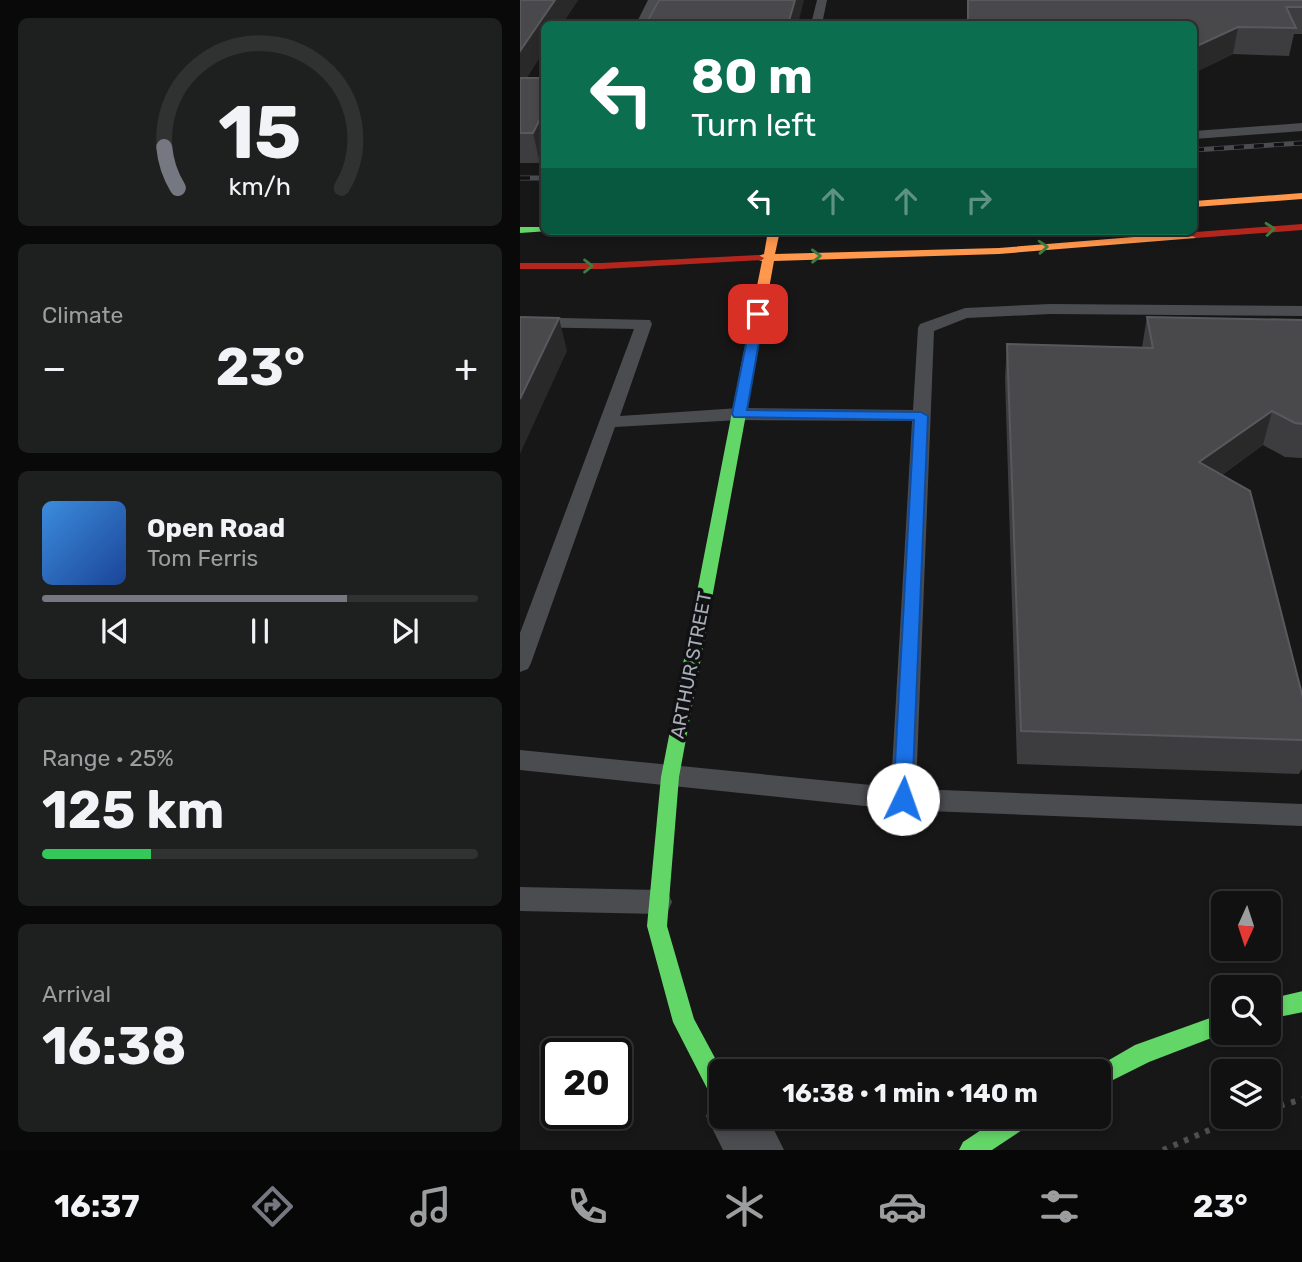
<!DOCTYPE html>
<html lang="en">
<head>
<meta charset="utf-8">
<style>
  :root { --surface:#111; --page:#1e1f1f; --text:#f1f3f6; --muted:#9c9d9f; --line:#303131; --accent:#757880 }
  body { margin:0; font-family:Rubik,sans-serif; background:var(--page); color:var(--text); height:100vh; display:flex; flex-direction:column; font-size:26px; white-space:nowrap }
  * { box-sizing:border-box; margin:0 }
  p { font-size:23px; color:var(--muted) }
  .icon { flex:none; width:38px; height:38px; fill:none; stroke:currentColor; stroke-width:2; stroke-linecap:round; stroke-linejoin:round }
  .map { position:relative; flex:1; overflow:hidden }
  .panel { display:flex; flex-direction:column; gap:18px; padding:18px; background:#090909; width:520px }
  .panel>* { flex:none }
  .guide { position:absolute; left:21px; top:21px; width:656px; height:214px; border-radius:10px; box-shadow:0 4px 10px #0003,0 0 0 2px var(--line); background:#0b6e4f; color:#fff; overflow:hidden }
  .needle { width:46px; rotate:183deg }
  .buttons { position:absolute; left:691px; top:891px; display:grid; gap:14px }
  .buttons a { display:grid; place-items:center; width:70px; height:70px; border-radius:10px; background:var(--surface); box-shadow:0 4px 10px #0003,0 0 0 2px var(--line); font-size:35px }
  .speed { position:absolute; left:21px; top:1038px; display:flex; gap:14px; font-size:35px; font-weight:700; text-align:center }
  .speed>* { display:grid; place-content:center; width:91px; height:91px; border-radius:50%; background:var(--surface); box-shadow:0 4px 10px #0003,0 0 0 2px var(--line); line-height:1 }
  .speed .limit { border:4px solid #111; border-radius:10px; background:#fff; color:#111 }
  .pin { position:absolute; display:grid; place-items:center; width:60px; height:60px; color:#fff; margin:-30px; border-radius:14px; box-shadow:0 4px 10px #0006 }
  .me { position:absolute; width:77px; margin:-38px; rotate:3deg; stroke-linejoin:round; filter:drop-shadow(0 0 5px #0008) }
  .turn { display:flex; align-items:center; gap:24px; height:147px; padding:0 35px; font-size:32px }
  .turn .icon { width:91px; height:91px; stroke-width:2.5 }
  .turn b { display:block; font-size:49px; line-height:60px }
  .lanes { display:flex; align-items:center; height:66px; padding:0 35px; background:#0003; justify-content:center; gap:35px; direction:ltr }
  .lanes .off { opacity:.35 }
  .big { font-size:52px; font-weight:700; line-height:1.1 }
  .panel .tile { flex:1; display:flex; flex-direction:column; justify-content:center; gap:10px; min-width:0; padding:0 24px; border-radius:10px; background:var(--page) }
  .panel .dial { align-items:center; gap:0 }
  .dial svg { height:182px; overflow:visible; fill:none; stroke:var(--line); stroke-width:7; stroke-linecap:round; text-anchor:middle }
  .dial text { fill:var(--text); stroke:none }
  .song { display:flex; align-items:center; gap:21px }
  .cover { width:84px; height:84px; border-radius:10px; background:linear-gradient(135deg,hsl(210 70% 55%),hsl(220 70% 35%)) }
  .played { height:7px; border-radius:4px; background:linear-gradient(90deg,var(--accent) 70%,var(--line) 70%) }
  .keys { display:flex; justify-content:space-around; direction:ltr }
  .heat { display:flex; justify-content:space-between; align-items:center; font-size:38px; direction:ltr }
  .charge { height:10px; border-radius:5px; background:linear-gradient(90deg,#34c759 25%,var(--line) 0) }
  .trip { position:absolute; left:189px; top:1059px; width:402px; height:70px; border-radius:10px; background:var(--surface); box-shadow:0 4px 10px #0003,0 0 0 2px var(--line); font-weight:700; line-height:70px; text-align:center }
  .dock { display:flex; height:112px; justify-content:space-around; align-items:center; background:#070707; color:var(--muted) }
  .dock .icon { width:49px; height:49px }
  .dock .active { color:var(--accent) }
  .dock b { font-size:32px; color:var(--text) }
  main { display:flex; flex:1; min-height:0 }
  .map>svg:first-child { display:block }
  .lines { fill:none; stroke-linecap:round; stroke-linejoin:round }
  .path { stroke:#4d4e52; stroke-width:6; stroke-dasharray:4.5 7; stroke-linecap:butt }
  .lane { fill:#4b4c50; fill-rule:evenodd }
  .street { fill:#4b4c50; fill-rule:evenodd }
  .fast { fill:#63d668; fill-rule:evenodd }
  .slow { fill:#ff974d; fill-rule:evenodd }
  .jam { fill:#b3261e; fill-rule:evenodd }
  .rail-casing { stroke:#4b4c4f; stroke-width:5 }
  .rail { stroke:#111113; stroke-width:3.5; stroke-dasharray:10; stroke-linecap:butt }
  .wall { fill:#3d3d3f }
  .shaded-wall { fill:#29292a }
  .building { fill:#49494c; stroke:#58595d; stroke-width:2 }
  .oneway { stroke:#3e7d42 }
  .route { fill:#1a73e8; stroke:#114b97; stroke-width:2 }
  .labels { text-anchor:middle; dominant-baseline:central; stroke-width:7; stroke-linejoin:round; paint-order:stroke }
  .street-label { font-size:19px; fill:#a8adb8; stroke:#111113 }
</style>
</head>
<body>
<main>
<section class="panel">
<div class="tile dial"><svg viewBox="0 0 100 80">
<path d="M14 69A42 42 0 1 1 86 69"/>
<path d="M14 69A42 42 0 0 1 8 51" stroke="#757880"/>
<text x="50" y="56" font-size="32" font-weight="700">15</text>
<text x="50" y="72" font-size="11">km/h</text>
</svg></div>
<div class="tile"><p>Climate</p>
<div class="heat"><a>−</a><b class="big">23°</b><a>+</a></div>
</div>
<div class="tile">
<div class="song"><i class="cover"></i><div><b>Open Road</b><p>Tom Ferris</p></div></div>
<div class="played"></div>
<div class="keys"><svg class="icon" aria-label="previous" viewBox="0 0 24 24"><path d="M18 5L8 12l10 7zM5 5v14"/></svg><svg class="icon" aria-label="pause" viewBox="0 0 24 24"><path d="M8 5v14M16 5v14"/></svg><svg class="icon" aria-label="next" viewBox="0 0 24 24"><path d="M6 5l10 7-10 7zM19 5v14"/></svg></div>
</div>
<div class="tile"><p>Range · 25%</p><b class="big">125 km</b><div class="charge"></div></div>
<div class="tile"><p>Arrival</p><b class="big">16:38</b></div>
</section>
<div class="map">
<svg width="783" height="1150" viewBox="0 0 783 1150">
  <rect width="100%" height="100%" fill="#171717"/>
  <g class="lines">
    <path class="path" d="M749,1109L783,1099
      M643,1150L722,1116"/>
    <path class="lane" d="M128,0H138L126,24H116Z
      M297,0H307L302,24H291Z
      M783,123V131L674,139V131Z
      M530,304L783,306V316L530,314L447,318L414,331L396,789L783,804V826L383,810L0,770V750L371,787L392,421L219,420L95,427L11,663L8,669L0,672V633L114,329L0,327V317L130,320L132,324L100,416L219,408L393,410L398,328L400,324L445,308Z
      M0,887L139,890L148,893L152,902L148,911L139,914L0,911Z"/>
    <path class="street" d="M201,1093V1116H247L264,1150H203L186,1116L194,1096Z"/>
    <path class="fast" d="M0,227H24V231H29L0,233Z
      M227,367L234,371L159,777L147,926L174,1019L202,1071L201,1103L193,1100L153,1022L127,926L141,777L220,371Z
      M783,991V1012L749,1019V999Z
      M704,1013V1032H707L629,1062L579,1087V1071H570L615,1045Z
      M482,1116H514L511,1124L472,1150H439L443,1142Z"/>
    <path class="slow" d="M783,193V199L674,207V201Z
      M248,231H260L255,254L479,248L676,232L682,235L676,238L479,254L254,261L234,371L227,375L220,371L242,261L232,258L244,254Z"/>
    <path class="jam" d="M783,224V230L676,238L670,235L676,232Z
      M238,255L244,258L242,260L82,269H0V263H82Z"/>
    <g class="rail-casing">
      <path id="rail" d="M674,150L783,143
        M0,178H24"/>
    </g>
    <use href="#rail" class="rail"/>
  </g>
  <path class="wall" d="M0,0H58L42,24H24L7,78L20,163H0Z
    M448,0H783V34H774L769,56L713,54L674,73V24H448Z
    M627,317L783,320V458L765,457L743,445L702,475L783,698V767L779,774L497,764L485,378L487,344L622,347Z"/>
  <path class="shaded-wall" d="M35,0H58L42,24H24V51L0,89V51Z
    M275,0H284L278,24H268Z
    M718,27L713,54L674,73L677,46Z
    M24,111V154L20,163L13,133Z
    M39,318L47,351L0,454V399Z
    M752,411L743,445L672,496L679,462Z"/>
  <path class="building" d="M0,0H35L0,51Z
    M139,0H275L268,24H126Z
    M448,0H783V7H766L776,28L718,27L677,46H674V24H448Z
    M0,78H24V111L13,133H0Z
    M0,317L39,318L0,399Z
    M627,317L783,320V424L775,423L752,411L679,462L730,491L783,698V740L501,731L487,344L633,348Z"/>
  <defs><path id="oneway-chevron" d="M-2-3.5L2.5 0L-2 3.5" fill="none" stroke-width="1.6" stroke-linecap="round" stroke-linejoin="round" transform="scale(1.75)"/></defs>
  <g class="oneway">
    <use href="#oneway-chevron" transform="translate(750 229) rotate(-5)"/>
    <use href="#oneway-chevron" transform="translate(523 247) rotate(-4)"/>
    <use href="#oneway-chevron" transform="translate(296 256) rotate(-1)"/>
    <use href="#oneway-chevron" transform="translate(68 266)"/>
  </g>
  <path class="route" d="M238,310L244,314L227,410L401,412L408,416L392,799L389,804L383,807L376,804L373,799L394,420L214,417L212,414L232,314Z"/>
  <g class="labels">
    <g class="street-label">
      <text transform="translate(171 665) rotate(-79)">ARTHUR STREET</text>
    </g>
  </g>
</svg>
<div class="buttons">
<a><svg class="needle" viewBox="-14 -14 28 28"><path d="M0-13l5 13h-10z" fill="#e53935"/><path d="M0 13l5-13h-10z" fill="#9c9d9f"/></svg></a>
<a><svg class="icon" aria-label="search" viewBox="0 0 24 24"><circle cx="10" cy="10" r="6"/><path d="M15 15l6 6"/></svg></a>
<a><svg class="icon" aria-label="layers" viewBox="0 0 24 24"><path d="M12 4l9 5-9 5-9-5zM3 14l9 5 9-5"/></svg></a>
</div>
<div class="speed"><div class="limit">20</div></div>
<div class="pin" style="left:238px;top:314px;background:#d93025"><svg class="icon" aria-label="arrive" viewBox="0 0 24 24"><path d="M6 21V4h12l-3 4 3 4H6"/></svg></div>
<svg class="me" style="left:383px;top:799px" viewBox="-20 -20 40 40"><circle r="19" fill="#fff"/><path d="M0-13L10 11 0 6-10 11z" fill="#1a73e8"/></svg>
<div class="trip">16:38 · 1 min · 140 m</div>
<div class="guide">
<div class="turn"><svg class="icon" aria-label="left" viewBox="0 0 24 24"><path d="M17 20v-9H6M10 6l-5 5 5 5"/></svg><div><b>80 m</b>Turn left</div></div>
<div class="lanes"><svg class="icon" aria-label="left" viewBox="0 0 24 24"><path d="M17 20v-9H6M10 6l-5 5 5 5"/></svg><svg class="icon off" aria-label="ahead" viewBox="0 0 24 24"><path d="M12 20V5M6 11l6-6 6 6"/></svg><svg class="icon off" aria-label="ahead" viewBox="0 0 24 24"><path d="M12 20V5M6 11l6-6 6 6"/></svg><svg class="icon off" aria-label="right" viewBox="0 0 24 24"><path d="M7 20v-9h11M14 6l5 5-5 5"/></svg></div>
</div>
</div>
</main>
<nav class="dock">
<b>16:37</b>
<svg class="icon active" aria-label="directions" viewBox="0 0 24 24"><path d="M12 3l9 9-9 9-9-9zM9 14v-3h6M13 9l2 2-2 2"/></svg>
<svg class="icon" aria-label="music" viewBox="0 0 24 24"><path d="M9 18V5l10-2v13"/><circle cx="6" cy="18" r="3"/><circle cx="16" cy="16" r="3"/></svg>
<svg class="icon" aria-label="phone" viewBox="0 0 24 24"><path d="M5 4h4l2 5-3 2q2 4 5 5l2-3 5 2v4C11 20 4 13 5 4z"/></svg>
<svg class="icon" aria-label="climate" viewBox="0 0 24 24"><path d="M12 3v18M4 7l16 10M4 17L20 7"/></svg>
<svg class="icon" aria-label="car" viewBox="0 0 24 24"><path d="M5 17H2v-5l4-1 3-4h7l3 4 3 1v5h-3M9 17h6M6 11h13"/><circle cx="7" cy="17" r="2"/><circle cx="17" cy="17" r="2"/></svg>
<svg class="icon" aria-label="filters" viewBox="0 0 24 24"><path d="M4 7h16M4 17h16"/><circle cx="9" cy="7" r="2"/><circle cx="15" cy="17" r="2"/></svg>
<b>23°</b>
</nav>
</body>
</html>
